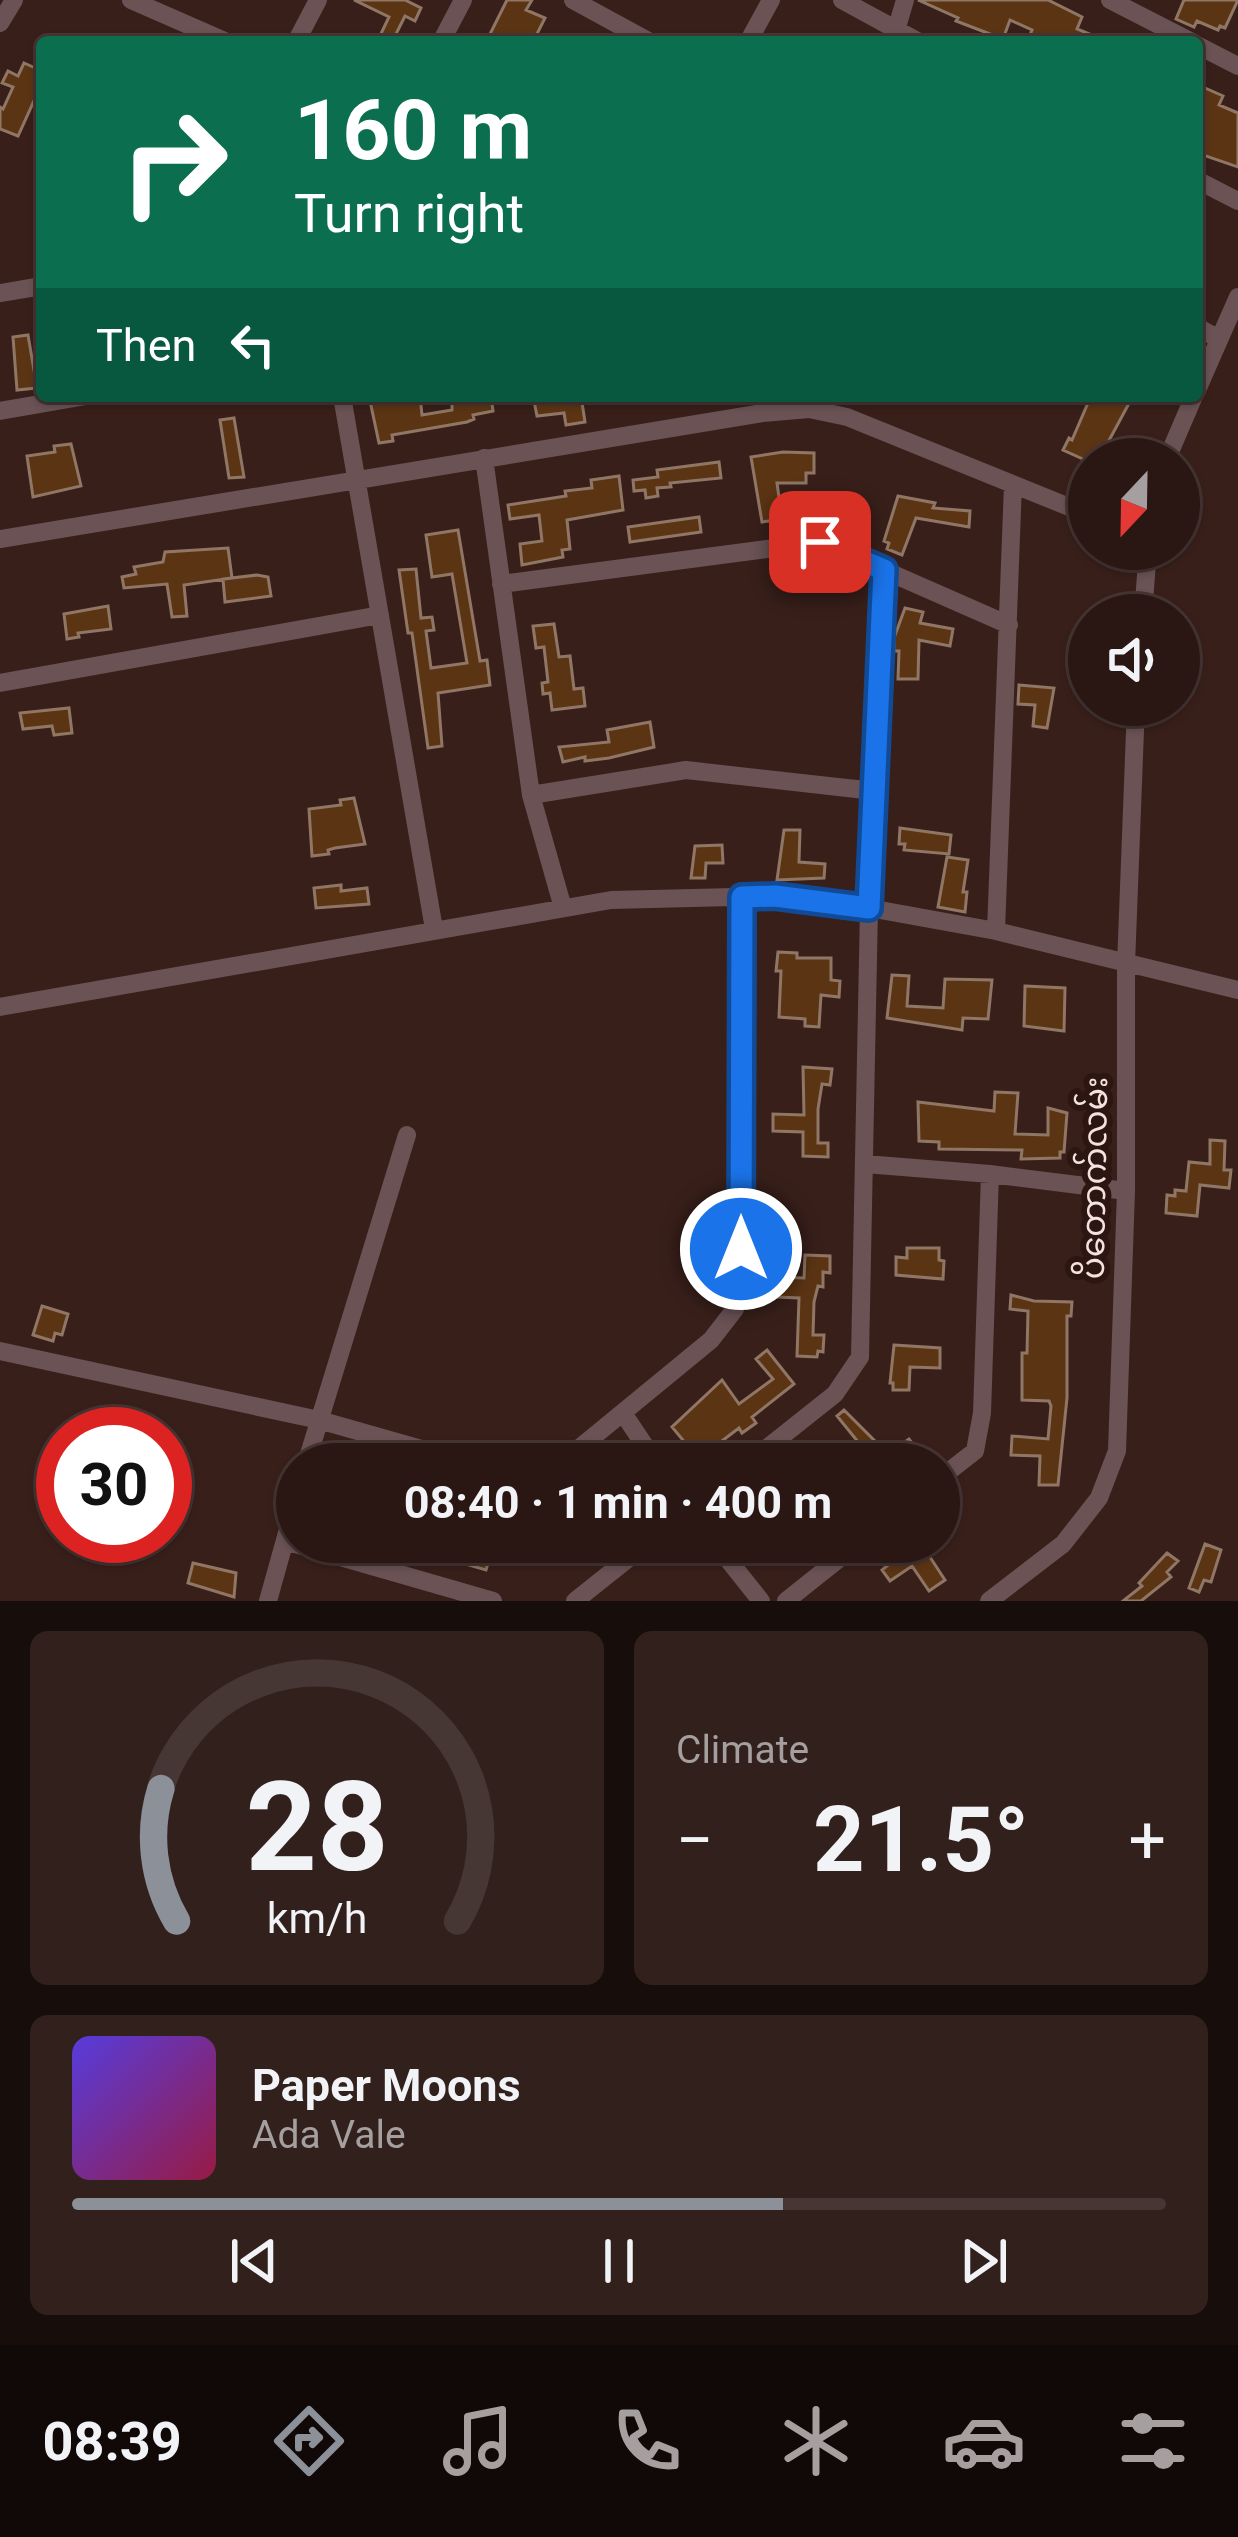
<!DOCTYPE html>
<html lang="en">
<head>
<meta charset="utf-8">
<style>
  :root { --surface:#2a1714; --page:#32201d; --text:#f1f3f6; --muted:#a59fa0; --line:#463634; --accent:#8c9099 }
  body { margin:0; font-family:Roboto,"Noto Sans Myanmar",sans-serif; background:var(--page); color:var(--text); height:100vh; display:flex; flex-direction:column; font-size:45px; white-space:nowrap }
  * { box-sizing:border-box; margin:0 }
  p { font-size:39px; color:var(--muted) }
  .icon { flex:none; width:66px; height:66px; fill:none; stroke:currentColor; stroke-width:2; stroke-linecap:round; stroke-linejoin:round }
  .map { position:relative; height:1601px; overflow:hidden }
  .details { display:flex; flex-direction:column; gap:30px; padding:30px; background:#170d0b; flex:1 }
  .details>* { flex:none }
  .guide { position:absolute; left:36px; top:36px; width:1167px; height:366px; border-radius:12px; box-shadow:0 3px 9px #0004,0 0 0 3px var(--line); background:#0b6e4f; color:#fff; overflow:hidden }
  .needle { width:78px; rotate:202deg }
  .buttons { position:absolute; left:1068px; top:438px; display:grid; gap:24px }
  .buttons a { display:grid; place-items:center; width:132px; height:132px; border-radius:50%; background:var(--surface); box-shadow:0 3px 9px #0004,0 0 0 3px var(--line); font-size:60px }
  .speed { position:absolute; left:36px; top:1407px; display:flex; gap:24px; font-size:60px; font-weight:700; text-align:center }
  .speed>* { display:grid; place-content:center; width:156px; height:156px; border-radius:50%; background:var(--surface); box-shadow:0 3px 9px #0004,0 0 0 3px var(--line); line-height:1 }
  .speed .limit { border:18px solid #d22; background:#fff; color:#111 }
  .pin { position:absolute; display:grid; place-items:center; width:102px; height:102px; color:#fff; margin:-51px; border-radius:24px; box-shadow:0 6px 18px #0006 }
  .me { position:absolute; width:132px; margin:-66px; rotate:0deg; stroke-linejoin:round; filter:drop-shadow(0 0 9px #0008) }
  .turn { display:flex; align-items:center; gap:42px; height:252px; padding:0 60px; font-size:54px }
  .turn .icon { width:156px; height:156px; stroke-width:2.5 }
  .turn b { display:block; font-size:84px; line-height:102px }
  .then { display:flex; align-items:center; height:114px; padding:0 60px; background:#0003; gap:24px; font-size:45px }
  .big { font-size:90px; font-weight:700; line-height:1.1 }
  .details .tile { flex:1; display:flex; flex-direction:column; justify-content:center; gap:18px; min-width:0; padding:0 42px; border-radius:18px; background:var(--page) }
  .details .dial { align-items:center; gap:0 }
  .dial svg { height:312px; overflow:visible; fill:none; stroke:var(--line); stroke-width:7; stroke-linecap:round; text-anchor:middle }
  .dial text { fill:var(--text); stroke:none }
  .song { display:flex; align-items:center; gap:36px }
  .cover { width:144px; height:144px; border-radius:18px; background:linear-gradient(135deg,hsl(250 70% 55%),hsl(340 70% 35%)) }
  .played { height:12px; border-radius:6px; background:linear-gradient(90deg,var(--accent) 65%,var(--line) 65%) }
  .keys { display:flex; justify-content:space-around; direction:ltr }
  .heat { display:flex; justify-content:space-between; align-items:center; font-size:66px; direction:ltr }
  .details .tiles { flex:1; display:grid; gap:30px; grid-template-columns:1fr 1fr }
  .tile:last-child { grid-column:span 2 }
  .trip { position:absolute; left:276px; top:1443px; width:684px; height:120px; border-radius:60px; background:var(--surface); box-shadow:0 3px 9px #0004,0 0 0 3px var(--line); font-weight:700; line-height:120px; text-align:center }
  .menu { display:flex; height:192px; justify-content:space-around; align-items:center; background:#110908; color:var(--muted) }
  .menu .icon { width:84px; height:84px }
  .menu .active { color:var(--accent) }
  .menu b { font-size:54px; color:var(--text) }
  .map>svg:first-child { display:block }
  .building { fill:#5b3414; stroke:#8f7665; stroke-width:3 }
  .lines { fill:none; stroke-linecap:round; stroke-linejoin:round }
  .minor { stroke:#6a5255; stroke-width:18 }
  .route-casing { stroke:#114b97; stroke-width:30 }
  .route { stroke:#1a73e8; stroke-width:21 }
  .labels { text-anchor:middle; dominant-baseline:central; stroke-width:12; stroke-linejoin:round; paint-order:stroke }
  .street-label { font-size:33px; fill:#f3e2de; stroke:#2d1611 }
</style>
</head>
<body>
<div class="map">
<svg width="1238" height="1601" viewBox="0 0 1238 1601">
  <rect width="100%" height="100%" fill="#381f1a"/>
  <path class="building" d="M354,0H405L421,8L415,21L405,16L392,42H377L389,17Z
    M507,0H532L526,10L545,18L533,42H486Z
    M918,0H1048L1082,17L1077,29L1109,42H1063L1044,35L1042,42H1027L1032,30L1010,20L1003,39L956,21L958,18Z
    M1184,0H1238L1225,28L1220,26L1218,30L1197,21L1194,27L1176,19Z
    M24,63L42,71V83L18,136L0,129V107L3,109L13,87L2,83L8,71L18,76Z
    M1205,88L1223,96L1219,105L1238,113V167L1197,153V108Z
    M28,335L37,388L17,390L13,337Z
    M369,396H420L422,415L452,410V396H491L493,411L473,415L474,419L467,422L392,435L393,441L379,443Z
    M561,396H581L585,422L566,425L564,413L537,416L534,401Z
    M1091,396H1133L1099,459H1083L1063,450L1069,438L1072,440Z
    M234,418L244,477L229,478L220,420Z
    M71,444L81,486L33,497L27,456L55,452L54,446Z
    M783,452L814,453V473H806V483H777L782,519L762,522L751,457Z
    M719,462L721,478L670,483L671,487L657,488L658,496L646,498L645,490L634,491L633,480L658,477L657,470Z
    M619,476L623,510L567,520L570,549L562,550L563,557L522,565L520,544L542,541L539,515L510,519L508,505L566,496L565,491L592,488L591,480Z
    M898,496L935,503L933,508L970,511L969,527L916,518L902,555L887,549L889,543L884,541Z
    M699,517L701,532L630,542L628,527Z
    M458,530L480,661L487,660L490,685L438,693L442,746L428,748L412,633H408L399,570L416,569L421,618L432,617L434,630L426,631L431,668L467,663L452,574L432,577L426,535Z
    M228,548L232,578L184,585L187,616L172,617L167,584L124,588L122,577L136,574L134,567L163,562L165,552Z
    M257,575L268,577L271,596L225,602L223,579Z
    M108,606L111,629L78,633L79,637L67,639L64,614Z
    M905,608L923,612L920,623L953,629L950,646L919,640L918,679H898L899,651H894V638Z
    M554,624L559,657L570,656L574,689L583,688L585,706L552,710L550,693L543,694L542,683L548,682L544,647L536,648L533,626Z
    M1019,685L1054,688L1047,728L1033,726L1035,705L1018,704Z
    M69,708L72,733L54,735L52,726L23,729L20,713Z
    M650,722L654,747L609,758L585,761V757L563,762L559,747L609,742L607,730Z
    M354,798L365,844L335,848L328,850L329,854L312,856L309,809L341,805L340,800Z
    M900,828L951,835L949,854L904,850L905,844H899Z
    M784,830H800L799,862L825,864L824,878L777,880Z
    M722,845L723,863H706L705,878H691L695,846Z
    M947,857L968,860L963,892H967L965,912L938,907Z
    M341,885V891L367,888L369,904L316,908L314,888Z
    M778,952L797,953V958H831V980L840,981L839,997L821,995L819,1027L805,1026V1019L779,1017L781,971H776Z
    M892,975L909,976L907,1006L943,1008L945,979L992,980L988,1019L963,1018L962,1030L887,1018Z
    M1025,986L1065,988L1064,1031L1024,1026Z
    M803,1067L832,1069L830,1085L822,1084L818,1109V1143H828V1157L803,1156V1132L773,1131V1114L804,1115Z
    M995,1092L1018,1093L1015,1134L1048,1135V1108L1067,1113L1064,1152H1060V1158L1021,1159L1022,1150L939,1149V1142L919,1141L918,1102L994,1111Z
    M1210,1140L1225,1141L1224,1170H1231L1229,1188L1200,1185L1197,1216L1166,1213L1167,1195L1175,1196V1190L1186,1191L1189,1162L1210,1164Z
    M907,1248H939V1260L944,1261L943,1279L896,1275V1257L907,1258Z
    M805,1255L830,1256V1273L823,1272V1287L818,1286L814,1302L813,1335H824L823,1352L818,1351L817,1357L797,1356L799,1298L777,1297V1277L804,1278Z
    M1011,1295L1034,1301L1072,1302L1071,1316H1067V1398L1058,1485H1039L1040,1456L1011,1455L1012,1436L1048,1439L1051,1406L1049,1401L1022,1400V1353H1027L1028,1311L1010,1309Z
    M42,1306L68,1314L62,1335L55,1333L53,1341L33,1335Z
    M894,1345L940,1348V1368L910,1367L909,1390H893V1383H890Z
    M767,1350L794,1384L752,1417L756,1423L742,1433L739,1428L710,1450L714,1454L702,1463L672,1427L722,1380L739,1404L773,1379L756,1359Z
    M844,1410L888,1454L909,1439L917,1450L898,1464H876L837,1416Z
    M402,1542H451L490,1557L486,1570L417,1550L415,1556L399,1551Z
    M916,1542H940L926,1551L945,1580L929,1591L912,1566L890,1581L882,1570Z
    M1205,1544L1221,1550L1211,1582L1204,1580L1199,1592L1189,1588Z
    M1167,1553L1178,1561L1167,1572L1171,1577L1141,1601H1123L1142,1586L1139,1583Z
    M193,1563L236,1573L234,1597L188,1583Z"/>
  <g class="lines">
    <path class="minor" d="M131,0L227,42
      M573,0L650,42
      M842,0L919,42
      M1110,0L1192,42
      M0,23L14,0
      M893,41L905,0
      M296,42L318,0
      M441,42L463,0
      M748,42L771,0
      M1197,45L1238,66
      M1197,180L1238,201
      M0,293L42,286
      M1197,327L1219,339
      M1197,390L1238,297
      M342,396L434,929
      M0,411L86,396
      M484,458L531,795L563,908
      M1167,459L1194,396
      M0,539L763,413L809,409L847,417L1089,515
      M501,584L820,542L1009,625
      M1143,615L1148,549
      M0,683L380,615
      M531,795L686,770L874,791
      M996,931L1013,484
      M0,1007L611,900L775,896L869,908L996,931L1238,990
      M865,1164L990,1174L1126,1191
      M0,1351L319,1420L474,1464
      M623,1413L657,1464
      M306,1464L407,1135
      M560,1464L711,1340L735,1309L741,1249L742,897
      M747,1464L835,1394L860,1357L869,908L884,570
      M939,1479L975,1451L982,1413L990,1174
      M285,1541L493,1601
      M714,1542L761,1601
      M268,1601L297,1497
      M575,1601L649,1542
      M786,1601L860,1542
      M989,1601L1063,1544L1099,1498L1117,1451L1126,1191V965L1136,705"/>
  </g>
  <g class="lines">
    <g class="route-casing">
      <path id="route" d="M741,1249L742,897L775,896L869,908L884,570L820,542"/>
    </g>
    <use href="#route" class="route"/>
  </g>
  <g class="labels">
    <g class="street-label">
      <text transform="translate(1094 1178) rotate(-89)">ပိတောက်လမ်း</text>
    </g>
  </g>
</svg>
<div class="buttons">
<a><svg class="needle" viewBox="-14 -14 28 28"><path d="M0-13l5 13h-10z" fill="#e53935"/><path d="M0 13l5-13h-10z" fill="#a59fa0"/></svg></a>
<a><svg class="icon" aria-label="sound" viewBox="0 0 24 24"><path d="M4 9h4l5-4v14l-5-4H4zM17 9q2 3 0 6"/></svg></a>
</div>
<div class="speed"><div class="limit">30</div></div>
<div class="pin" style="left:820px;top:542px;background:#d93025"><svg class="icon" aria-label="arrive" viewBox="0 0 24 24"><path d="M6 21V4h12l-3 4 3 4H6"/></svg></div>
<svg class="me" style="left:741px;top:1249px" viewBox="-20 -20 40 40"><circle r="17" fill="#1a73e8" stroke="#fff" stroke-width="3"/><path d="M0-11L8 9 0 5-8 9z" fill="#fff"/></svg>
<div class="trip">08:40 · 1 min · 400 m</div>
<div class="guide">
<div class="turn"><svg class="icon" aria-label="right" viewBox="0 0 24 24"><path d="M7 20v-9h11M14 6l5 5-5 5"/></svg><div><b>160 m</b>Turn right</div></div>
<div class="then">Then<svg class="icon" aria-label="left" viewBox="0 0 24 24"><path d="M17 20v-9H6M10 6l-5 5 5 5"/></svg></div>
</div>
</div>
<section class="details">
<div class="tiles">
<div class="tile dial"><svg viewBox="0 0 100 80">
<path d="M14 69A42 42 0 1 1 86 69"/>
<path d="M14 69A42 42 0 0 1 10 35" stroke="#8c9099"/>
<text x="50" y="56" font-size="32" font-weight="700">28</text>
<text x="50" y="72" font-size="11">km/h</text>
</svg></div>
<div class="tile"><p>Climate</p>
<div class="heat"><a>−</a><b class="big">21.5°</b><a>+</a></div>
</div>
<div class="tile">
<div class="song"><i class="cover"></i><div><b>Paper Moons</b><p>Ada Vale</p></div></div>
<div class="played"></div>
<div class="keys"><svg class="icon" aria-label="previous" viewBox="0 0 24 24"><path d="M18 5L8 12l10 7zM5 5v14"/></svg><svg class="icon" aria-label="pause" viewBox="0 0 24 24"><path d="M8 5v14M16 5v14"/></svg><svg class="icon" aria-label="next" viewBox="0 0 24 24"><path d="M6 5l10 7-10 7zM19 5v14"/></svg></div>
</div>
</div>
</section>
<nav class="menu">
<b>08:39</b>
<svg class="icon active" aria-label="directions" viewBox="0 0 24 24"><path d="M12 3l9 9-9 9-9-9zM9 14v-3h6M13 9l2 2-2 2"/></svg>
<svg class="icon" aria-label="music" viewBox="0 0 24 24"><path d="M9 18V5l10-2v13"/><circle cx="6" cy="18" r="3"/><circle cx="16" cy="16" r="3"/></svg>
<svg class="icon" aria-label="phone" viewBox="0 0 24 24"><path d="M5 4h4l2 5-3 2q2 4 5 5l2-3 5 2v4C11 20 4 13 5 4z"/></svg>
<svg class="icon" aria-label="climate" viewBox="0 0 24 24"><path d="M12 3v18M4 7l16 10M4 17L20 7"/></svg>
<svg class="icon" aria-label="car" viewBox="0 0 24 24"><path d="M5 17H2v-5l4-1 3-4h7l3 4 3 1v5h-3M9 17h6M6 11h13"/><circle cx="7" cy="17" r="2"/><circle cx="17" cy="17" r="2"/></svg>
<svg class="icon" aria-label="filters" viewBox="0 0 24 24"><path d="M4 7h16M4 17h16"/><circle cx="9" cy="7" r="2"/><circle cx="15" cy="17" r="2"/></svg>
</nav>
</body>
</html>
